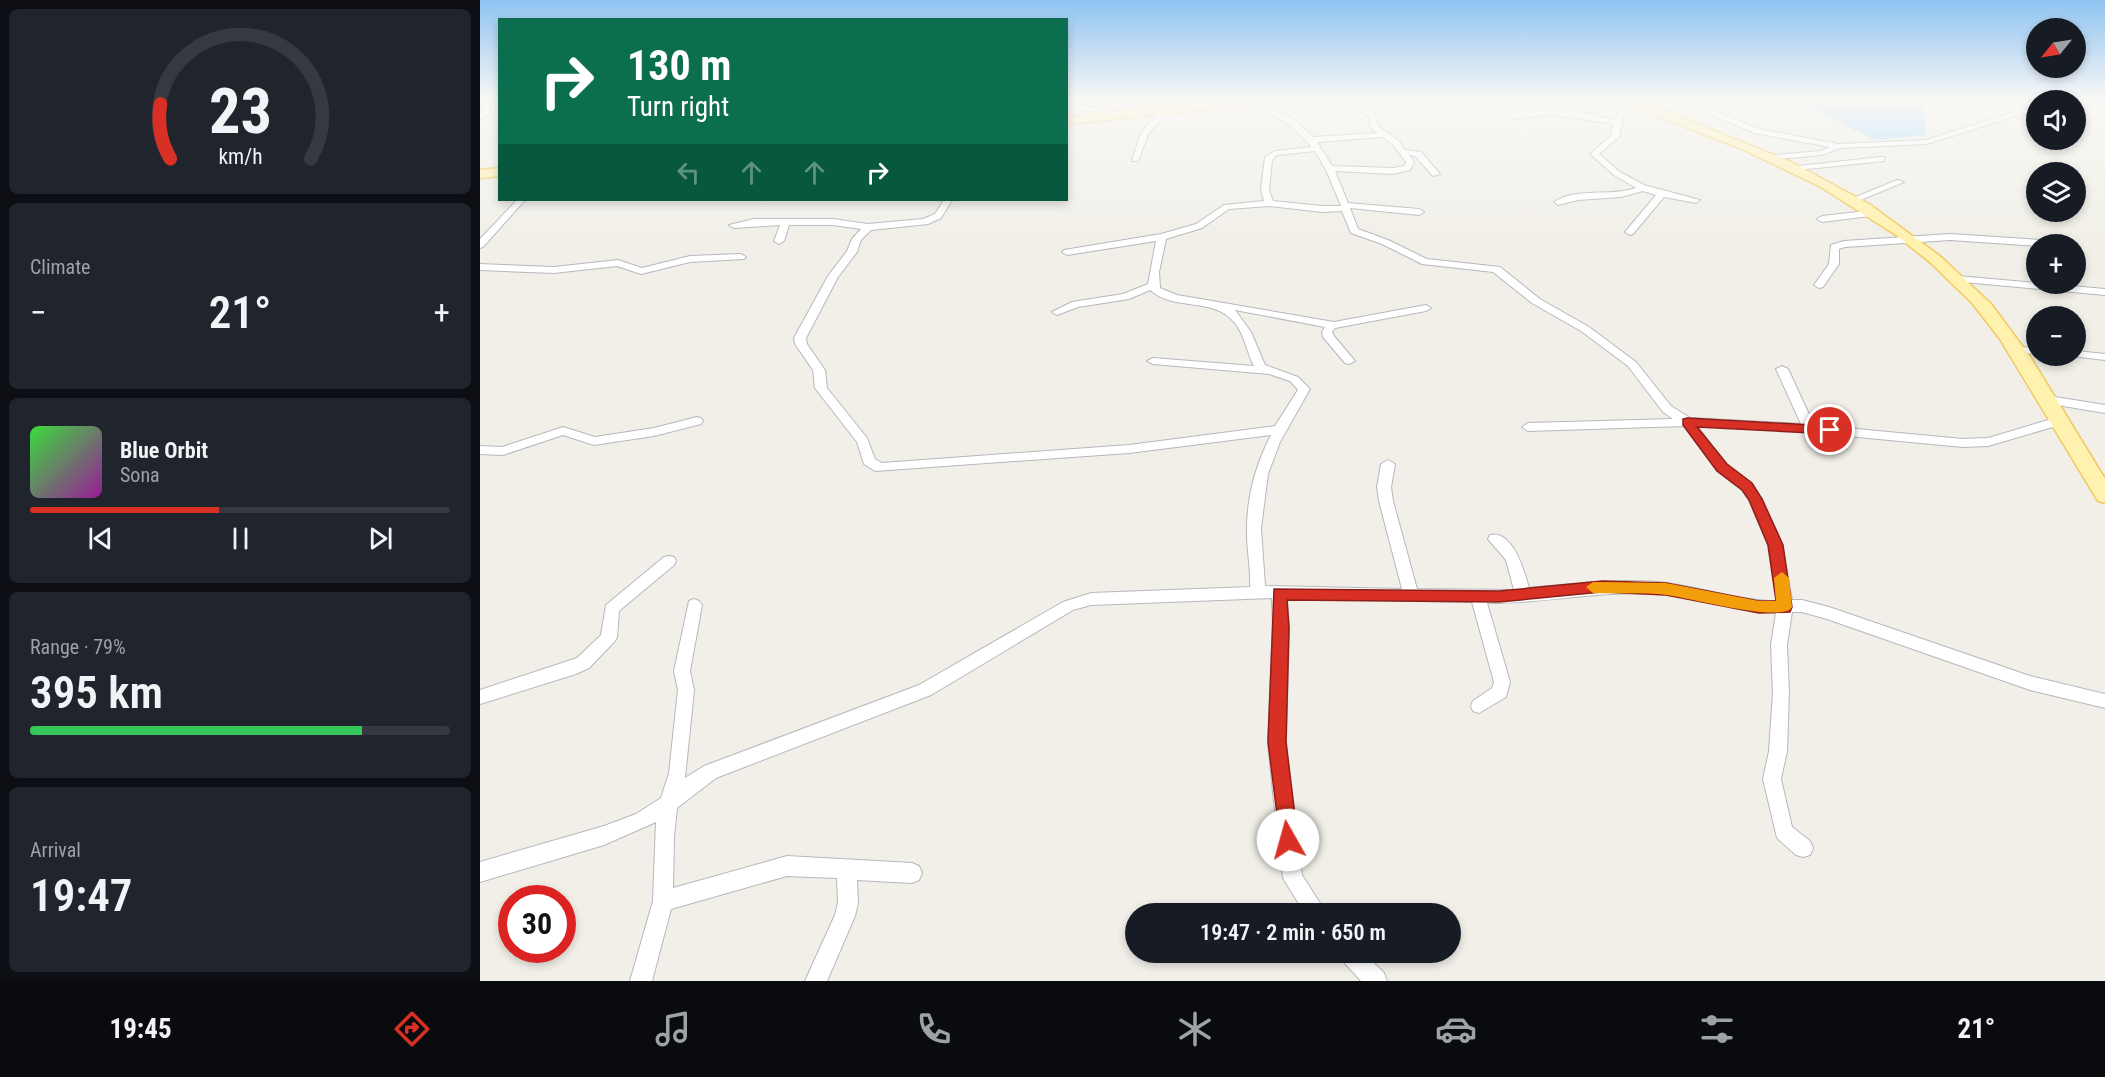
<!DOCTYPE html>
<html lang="en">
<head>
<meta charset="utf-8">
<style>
  :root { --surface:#171b24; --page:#20242c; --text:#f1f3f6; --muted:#9ea1a6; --line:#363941; --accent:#d93025 }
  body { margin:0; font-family:"Roboto Condensed",sans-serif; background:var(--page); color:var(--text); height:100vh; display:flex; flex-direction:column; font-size:22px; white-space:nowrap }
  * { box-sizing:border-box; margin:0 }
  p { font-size:20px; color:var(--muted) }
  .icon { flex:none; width:33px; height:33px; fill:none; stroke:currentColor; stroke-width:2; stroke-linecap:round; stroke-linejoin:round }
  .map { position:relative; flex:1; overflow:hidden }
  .details { display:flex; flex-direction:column; gap:9px; padding:9px; background:#0d0f14; width:480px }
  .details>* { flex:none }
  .top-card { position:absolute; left:18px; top:18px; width:570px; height:183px; border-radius:0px; box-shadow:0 3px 9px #0003; background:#0b6e4f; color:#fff; overflow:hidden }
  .needle { width:39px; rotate:240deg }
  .tools { position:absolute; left:1546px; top:18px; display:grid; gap:12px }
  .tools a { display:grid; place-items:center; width:60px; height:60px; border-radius:50%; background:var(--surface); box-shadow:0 3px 9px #0003; font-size:30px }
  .speed { position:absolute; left:18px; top:885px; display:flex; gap:12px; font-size:30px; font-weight:700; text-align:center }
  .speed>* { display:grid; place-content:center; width:78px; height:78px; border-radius:50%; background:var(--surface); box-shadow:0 3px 9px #0003; line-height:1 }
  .speed .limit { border:9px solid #d22; background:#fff; color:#111 }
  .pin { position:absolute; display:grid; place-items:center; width:51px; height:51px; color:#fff; margin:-26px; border:3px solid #fff; border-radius:50%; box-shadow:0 2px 6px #0007 }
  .me { position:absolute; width:66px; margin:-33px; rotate:353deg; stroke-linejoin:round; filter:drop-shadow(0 0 4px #0008) }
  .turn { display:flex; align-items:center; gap:21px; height:126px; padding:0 30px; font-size:27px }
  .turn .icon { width:78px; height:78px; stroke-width:2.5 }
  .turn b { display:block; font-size:42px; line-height:51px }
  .lanes { display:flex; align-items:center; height:57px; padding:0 30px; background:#0003; justify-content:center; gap:30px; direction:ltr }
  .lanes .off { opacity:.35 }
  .big { font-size:45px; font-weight:600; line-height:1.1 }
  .details .card { flex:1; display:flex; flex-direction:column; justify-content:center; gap:9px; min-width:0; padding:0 21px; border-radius:9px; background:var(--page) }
  .details .dial { align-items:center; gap:0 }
  .dial svg { height:156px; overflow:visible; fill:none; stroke:var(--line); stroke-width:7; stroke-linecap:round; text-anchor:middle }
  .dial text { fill:var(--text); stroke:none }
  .song { display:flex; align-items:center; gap:18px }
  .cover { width:72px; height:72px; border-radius:9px; background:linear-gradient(135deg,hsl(120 70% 55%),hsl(300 70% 35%)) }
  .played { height:6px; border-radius:3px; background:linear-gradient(90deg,var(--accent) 45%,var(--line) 45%) }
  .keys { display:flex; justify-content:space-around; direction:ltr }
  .heat { display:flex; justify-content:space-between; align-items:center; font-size:33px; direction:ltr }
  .charge { height:9px; border-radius:4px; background:linear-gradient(90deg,#34c759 79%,var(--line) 0) }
  .trip { position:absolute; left:645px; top:903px; width:336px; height:60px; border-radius:30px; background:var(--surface); box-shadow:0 3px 9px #0003; font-weight:600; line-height:60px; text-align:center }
  .tabs { display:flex; height:96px; justify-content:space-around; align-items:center; background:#090b0e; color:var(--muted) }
  .tabs .icon { width:42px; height:42px }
  .tabs .selected { color:var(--accent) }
  .tabs b { font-size:27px; color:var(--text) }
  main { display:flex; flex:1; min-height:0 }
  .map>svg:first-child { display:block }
  .water { fill:#aadaff }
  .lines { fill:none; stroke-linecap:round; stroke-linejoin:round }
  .minor-casing { stroke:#b5b8bc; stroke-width:2 }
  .primary-casing { stroke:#f2c960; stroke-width:3 }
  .minor { fill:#fff; fill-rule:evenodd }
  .primary { fill:#fff2af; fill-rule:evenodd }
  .route { fill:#d93025; stroke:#8d1f18; stroke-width:1.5 }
  .slow { fill:#f59e0b }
</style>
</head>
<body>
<main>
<section class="details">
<div class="card dial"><svg viewBox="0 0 100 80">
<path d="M14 69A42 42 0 1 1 86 69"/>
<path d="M14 69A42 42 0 0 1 9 41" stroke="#d93025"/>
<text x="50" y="56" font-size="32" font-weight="700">23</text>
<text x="50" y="72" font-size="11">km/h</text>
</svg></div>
<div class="card"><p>Climate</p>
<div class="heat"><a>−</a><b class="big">21°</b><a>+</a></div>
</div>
<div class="card">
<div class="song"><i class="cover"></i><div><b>Blue Orbit</b><p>Sona</p></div></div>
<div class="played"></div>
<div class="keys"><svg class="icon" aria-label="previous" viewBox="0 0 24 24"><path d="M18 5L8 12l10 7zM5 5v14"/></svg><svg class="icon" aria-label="pause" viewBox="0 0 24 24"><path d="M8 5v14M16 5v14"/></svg><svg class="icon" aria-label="next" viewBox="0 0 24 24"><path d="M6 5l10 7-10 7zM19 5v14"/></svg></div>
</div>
<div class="card"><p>Range · 79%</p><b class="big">395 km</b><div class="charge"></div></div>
<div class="card"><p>Arrival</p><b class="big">19:47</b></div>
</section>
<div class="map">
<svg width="1625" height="981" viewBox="0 0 1625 981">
  <rect width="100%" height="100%" fill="#f1efe8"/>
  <path class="water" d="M1321,100H1443L1446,135L1395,140L1318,102Z"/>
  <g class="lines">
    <g class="minor-casing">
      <path id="minor" d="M773,100H779L816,121L833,137L897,133L891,128L888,115L855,100H865L894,112L899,127L919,141L925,150L941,152L960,174L953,176L935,156L929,155L934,162L930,170L913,174L855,171L868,203L939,209L944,212L939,215L870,208L878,229L908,240L947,259L1020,267L1060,299L1109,327L1156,362L1191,406L1210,418L1321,424L1296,369L1302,366L1308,369L1334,425L1483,439L1508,438L1575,418H1583L1585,421L1583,424L1508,446L1483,447L1292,429L1217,426L1247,465L1272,484L1282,499L1302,545L1312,600H1322L1349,607L1550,676L1625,694V708L1550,690L1347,619L1322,612H1312L1307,645L1309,692L1307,751L1301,779L1312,827L1330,841L1333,848L1330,855L1323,857L1316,855L1297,838L1283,779L1289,751L1293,692L1291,645L1296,613C1259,613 1224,599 1187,595C1127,588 1068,604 1007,603L1030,682L1026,697L999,713L993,711L991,706L993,701L1012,688L1014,682L992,602L807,598L809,628L806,742L812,802L822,875L847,914H825L803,878L794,802L788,742L793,628L792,598L611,605L593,610L451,695L236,778L197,808L194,837L193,888L307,856L432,863L439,866L442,873L439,880L432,883L377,880L378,903L375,916L347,981H325L355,915L358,903L357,878L307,876L191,909L172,981H150L173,901L176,822L124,845L0,882V862L124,826L156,814L181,798L189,773L198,690L194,671L209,601L214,599L219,601L222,605L210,671L214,690L205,778L224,766L439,685L583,602L611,593L770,587C771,569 767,552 767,535C766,500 775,466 791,435L649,453L395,471L384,464L377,442L335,388L333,370L315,344L314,338L348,276L367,251L372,239L381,229L353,225H309L304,241L299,244L294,241L300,225L254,228L249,225L274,219H353L388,224L443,219L455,214L464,200H472L461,218L448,224L391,230L381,240L377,252L358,277L326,338L327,344L345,370L347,388L387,438L395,459L402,463L649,445L795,426L818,390L810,381L789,374L673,364L667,361L673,358L774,366C767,353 765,336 755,323C733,296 695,312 670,290L649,299L598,307L577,315L572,312L592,302L643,294L668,284L676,241L587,255L582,252L584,250L681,234L716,224L744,205L784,201L781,190L785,157L795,151L832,147L810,125L773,104ZM903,137L913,145L926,162L924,166L913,168L852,166L837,142ZM835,151L847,172L861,206H842L793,201L789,190L792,160L797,155ZM789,206L842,212L862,211L871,233L902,244L942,264L1013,272L1052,303L1101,331L1148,366L1183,412L1193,419L1048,423L1042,427L1048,431L1204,426L1237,471L1262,490L1269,500L1288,545L1297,601C1259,601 1224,588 1187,583C1141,578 1095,584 1049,588C1045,573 1033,529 1010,535L1008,539L1026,560L1034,590L937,589L913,501L911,487L915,464L908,460L901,464L897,487L899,501L922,589L785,586L781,528L788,474L800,442L830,389L818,377L785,365L771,332L755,310L845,327L842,332L843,337L865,363L869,364L875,361L854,336L852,332L855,328L946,311L951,308L946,305L854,322L697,295L680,288L679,272L686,239L722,228L749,209Z
        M1209,100L1279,129L1359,144L1446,140L1557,105V109L1447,144L1360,148L1342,155L1297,159H1294V155L1341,151L1350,147L1274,133L1207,104L1168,111L1164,109Z
        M1596,101L1625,104V108L1596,105Z
        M5,104L9,106L11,113L0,118V113L3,112L1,106Z
        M1155,104L1162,106L1143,117L1139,137L1119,154L1140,172L1164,185L1220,200L1216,203L1184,197L1153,234L1150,235L1145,232L1176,195L1163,191L1141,197L1098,200L1078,205L1074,202C1096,187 1130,197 1156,188L1134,175L1110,154L1131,136L1133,124L1071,114L1032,119L1028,117C1058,99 1103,113 1134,120L1139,112Z
        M586,105L615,107L646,116L642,118L615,111L586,109Z
        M680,111L687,113L669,133L658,161H652L661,132Z
        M1401,157H1404V161L1318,170L1314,168L1318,166Z
        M1417,180L1424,182L1378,201L1371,199Z
        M37,200H45L3,247L0,248V239Z
        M1395,210L1400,213L1398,215L1342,222L1337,219L1342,216Z
        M1470,234L1561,240L1566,243L1557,246L1470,240L1365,247L1359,249V264L1343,287L1339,288L1334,285L1349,264L1351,245L1364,241Z
        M261,254L266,257L264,259L210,262L161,274L137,266L74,273L0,270V264L74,267L138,260L162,268L210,256Z
        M1477,276L1625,289V295L1473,281V277Z
        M1537,347L1557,348V354L1533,352L1531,350Z
        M1596,351L1625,354V360L1592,356H1596Z
        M1569,396L1625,405V413L1565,403L1563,400L1565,397Z
        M217,417L221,418L223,421L221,424L174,436L114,445L83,435L23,455L0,454V446L22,447L83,427L115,437L174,428Z
        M189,556L194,557L196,561L194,565L139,611L137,637L135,641L109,668L96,674L0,704V690L97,658L121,635L126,605L184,557Z
        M858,952H883L904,973L907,981H881L861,959Z"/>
    </g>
    <g class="primary-casing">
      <path id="primary" d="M755,100H794L788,103L586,124V117Z
        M1135,100H1152L1188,112L1311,162L1389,204L1461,257L1511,304L1551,358L1625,479V503L1618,501L1520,339L1493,304L1451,263L1416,235L1341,187L1262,149Z
        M20,168V176L0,178V170Z"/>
    </g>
    <use href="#minor" class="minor"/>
    <use href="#primary" class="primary"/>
  </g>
  <linearGradient id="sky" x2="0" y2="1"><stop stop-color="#8fc3f1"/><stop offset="0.42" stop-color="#f9f8f5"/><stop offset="1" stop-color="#f9f8f5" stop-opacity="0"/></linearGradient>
  <rect width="1625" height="237" fill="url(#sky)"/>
  <path class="route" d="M1207,418L1350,426L1356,430L1350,434L1217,427L1247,464L1272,483L1282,499L1303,545L1312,607L1310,612L1279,613L1186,595L1122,592L1019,602L807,600L809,628L806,742L818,840L815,847L808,849L801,847L788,742L794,589L1019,591L1122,581L1186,583L1279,601H1296L1288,545L1269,500L1262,490L1237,471L1203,425V419Z"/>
  <path class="slow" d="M1302,572L1309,578L1312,607C1303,624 1207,597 1187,595C1163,592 1138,594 1113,593L1106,587L1113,582L1186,583L1279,601H1296L1294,578Z"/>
</svg>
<div class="tools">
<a><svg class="needle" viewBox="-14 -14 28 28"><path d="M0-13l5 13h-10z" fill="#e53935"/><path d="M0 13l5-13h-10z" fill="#9ea1a6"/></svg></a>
<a><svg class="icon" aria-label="sound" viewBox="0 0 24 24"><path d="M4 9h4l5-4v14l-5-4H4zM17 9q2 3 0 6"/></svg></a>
<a><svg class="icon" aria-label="layers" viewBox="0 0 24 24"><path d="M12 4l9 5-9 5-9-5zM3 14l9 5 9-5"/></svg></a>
<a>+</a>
<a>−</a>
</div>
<div class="speed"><div class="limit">30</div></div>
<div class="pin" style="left:1350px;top:430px;background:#d93025"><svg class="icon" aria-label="arrive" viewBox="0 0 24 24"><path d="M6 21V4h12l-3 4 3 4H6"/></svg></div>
<svg class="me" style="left:808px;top:840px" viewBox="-20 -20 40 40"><circle r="19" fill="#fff"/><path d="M0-13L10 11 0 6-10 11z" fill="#d93025"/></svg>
<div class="trip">19:47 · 2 min · 650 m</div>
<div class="top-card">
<div class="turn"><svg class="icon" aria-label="right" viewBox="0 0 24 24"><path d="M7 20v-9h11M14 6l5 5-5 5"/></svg><div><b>130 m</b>Turn right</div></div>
<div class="lanes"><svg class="icon off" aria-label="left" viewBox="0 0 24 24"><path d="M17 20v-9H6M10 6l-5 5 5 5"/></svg><svg class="icon off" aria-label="ahead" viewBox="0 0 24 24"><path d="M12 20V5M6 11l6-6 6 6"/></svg><svg class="icon off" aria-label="ahead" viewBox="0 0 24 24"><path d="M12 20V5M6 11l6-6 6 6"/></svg><svg class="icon" aria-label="right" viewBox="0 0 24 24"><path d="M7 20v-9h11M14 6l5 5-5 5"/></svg></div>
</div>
</div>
</main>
<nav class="tabs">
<b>19:45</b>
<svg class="icon selected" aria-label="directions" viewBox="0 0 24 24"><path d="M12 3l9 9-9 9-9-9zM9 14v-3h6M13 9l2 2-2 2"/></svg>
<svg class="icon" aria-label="music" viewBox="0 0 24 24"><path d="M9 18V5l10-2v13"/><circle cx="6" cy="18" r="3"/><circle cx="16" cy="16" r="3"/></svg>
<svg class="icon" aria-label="phone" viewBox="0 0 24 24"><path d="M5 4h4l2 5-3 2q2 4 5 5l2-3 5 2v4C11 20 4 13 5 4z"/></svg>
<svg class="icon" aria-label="climate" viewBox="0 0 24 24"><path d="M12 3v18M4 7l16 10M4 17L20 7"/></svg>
<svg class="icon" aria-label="car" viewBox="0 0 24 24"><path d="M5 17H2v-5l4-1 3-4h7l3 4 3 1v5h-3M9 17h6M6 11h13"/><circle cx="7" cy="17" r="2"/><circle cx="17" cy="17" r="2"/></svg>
<svg class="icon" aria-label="filters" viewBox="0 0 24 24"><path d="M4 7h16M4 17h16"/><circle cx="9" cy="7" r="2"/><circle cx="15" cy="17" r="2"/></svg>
<b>21°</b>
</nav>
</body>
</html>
